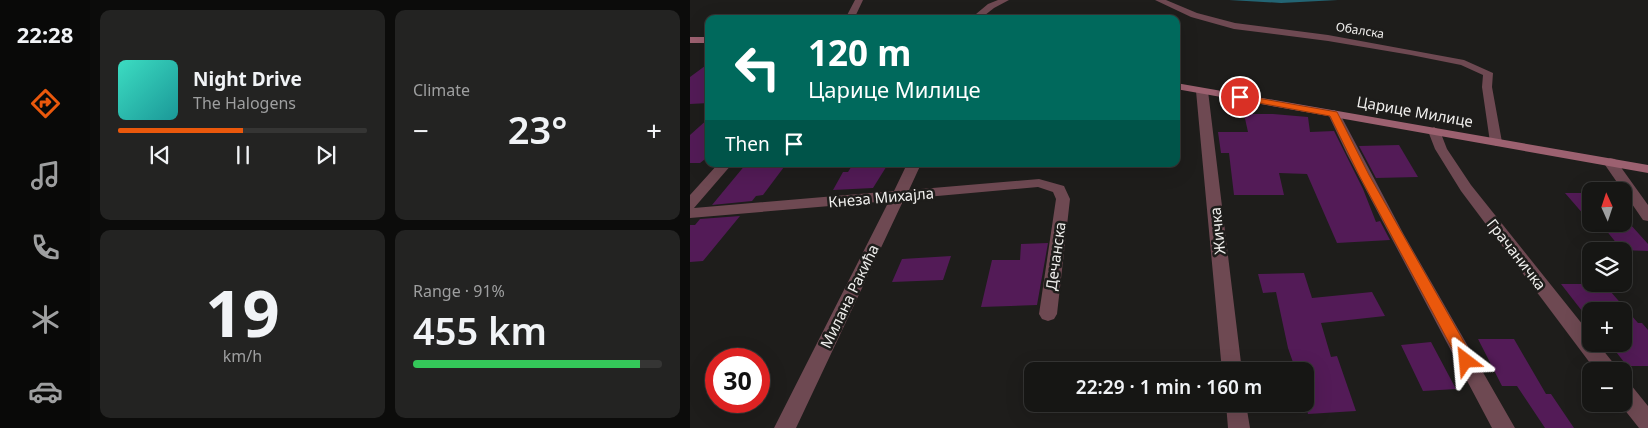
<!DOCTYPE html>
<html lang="en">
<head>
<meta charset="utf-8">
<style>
  :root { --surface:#161614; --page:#232322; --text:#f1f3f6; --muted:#9e9fa0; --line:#353534; --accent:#ea580c }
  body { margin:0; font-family:"Noto Sans",sans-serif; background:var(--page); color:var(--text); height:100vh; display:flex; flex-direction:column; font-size:19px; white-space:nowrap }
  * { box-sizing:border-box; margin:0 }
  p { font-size:16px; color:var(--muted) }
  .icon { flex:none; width:28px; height:28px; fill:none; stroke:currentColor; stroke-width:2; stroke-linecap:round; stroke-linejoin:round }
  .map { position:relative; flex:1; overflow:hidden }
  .panel { display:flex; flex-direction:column; gap:10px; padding:10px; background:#0c0c0b; width:600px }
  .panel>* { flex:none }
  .guide { position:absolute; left:15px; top:15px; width:475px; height:152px; border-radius:10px; box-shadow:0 5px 20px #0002,0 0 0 1px var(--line); background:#00695c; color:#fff; overflow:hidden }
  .needle { width:32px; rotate:357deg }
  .fabs { position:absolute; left:892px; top:182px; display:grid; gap:10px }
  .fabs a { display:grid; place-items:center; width:50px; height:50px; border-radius:10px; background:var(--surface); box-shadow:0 5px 20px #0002,0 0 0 1px var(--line); font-size:25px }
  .speed { position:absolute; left:15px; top:348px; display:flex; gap:10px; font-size:25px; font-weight:700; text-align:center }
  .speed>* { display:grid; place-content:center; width:65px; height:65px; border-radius:50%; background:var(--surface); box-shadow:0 5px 20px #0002,0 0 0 1px var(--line); line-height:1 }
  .speed .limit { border:8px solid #d22; background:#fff; color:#111 }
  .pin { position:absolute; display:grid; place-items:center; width:42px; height:42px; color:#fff; margin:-21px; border:2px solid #fff; border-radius:50%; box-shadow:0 1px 5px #0007 }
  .me { position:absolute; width:55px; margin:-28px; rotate:331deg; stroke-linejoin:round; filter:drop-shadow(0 0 4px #0008) }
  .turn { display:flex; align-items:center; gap:18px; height:105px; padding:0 20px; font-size:22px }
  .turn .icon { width:65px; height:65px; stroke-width:2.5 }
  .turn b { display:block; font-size:35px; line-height:42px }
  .then { display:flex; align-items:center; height:48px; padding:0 20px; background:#0003; gap:10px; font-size:19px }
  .big { font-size:38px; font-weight:600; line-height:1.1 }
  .panel .tile { flex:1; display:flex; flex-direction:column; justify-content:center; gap:8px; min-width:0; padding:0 18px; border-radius:10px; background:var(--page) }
  .panel .dial { align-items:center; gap:0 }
  .dial b { font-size:65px; line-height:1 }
  .song { display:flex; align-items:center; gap:15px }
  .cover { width:60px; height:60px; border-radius:8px; background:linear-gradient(135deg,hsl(170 70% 55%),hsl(180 70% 35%)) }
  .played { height:5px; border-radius:2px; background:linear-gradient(90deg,var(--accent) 50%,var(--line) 50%) }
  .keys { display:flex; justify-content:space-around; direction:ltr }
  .heat { display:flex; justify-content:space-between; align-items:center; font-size:28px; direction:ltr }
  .charge { height:8px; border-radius:4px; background:linear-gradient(90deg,#34c759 91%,var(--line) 0) }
  .panel .tiles { flex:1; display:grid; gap:10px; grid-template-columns:repeat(2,1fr) }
  .trip { position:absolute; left:334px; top:362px; width:290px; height:50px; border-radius:10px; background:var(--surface); box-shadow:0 5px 20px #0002,0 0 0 1px var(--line); font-weight:600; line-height:50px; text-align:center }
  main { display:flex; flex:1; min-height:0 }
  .dock { display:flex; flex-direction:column; width:90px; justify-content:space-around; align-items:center; background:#090908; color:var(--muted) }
  .dock .icon { width:35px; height:35px }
  .dock .current { color:var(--accent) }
  .dock b { font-size:22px; color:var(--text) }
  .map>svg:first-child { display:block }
  .water { fill:#236574 }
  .building { fill:#531b57 }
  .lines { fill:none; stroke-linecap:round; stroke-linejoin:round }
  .street { fill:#6e4952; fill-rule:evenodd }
  .secondary { fill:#9c6170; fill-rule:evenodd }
  .route { fill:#ea580c; stroke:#983908 }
  .labels { text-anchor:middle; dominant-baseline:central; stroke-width:5; stroke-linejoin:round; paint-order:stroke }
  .far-street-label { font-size:12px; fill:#f0efed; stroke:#1e1d1b }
  .street-label { font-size:15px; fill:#f0efed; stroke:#1e1d1b }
</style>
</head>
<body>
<main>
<nav class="dock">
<b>22:28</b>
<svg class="icon current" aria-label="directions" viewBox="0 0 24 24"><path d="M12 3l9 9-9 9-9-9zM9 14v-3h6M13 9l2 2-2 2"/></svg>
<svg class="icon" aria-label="music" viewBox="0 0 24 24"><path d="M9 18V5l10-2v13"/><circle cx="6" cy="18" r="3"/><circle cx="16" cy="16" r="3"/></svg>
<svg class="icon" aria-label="phone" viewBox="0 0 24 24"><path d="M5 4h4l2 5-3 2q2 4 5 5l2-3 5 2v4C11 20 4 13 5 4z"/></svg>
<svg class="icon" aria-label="climate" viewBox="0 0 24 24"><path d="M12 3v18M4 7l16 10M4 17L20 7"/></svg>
<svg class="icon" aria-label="car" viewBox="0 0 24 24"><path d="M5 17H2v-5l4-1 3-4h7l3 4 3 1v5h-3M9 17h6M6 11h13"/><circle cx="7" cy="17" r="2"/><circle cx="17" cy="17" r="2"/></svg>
</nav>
<section class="panel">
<div class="tiles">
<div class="tile">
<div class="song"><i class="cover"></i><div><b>Night Drive</b><p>The Halogens</p></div></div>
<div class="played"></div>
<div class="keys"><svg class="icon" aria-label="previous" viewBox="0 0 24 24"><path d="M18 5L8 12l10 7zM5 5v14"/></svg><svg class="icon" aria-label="pause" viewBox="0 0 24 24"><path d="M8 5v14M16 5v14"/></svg><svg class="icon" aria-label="next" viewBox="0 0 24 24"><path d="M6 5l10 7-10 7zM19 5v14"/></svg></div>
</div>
<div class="tile"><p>Climate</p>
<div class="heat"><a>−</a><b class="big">23°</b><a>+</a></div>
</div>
<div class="tile dial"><b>19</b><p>km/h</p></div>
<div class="tile"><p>Range · 91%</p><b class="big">455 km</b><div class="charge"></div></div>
</div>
</section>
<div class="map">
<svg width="958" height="428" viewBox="0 0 958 428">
  <rect width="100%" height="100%" fill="#1e1d1b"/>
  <path class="water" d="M539,0H648L591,3Z"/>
  <path class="building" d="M19,63V103L0,104V77Z
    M554,114H583L618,117L620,132L644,131L673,189L686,222L690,221L700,240L647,243L617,174L589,173L594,195H544L539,153H531L528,132H558Z
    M19,118V156L10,163H0V135Z
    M709,145L728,177L686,178L669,146Z
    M56,164H91L88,168L94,167L73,195L66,196L62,201L22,205Z
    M163,164H198L183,188L143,190L153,172H158Z
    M875,193H901V223Z
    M50,216L13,261L0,262V225H5L10,219Z
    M911,224H940L958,244V251L932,250Z
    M358,243L347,305L291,307L302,260H330L331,244Z
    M261,256L253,280L202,282L212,259Z
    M614,273L622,298L682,292L695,316L631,323L641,357L647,356L666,411L618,414L615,403V371H606L598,348L586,292L573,293L568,274Z
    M871,284H914L948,323H952L958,330V366H937L920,344H934V311H892Z
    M788,339H824L856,394H861L884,428H855L827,386H812Z
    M741,342L766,389L733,391L711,345Z"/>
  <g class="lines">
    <path class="street" d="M165,0H173L164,19H155Z
      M308,0H319L304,8L290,19H280L298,4Z
      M465,0H476L507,13L545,23L638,35L774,60L803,73L802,87L812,142L806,146L800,142L792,87L793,75L771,65L721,55L638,41L544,29L501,17Z
      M512,88L518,91L552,371H532L506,91Z
      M644,110L650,114L713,233L825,428H802L657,154L638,114Z
      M744,127L750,131L757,149L781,185L901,335V344H908L925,365L928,371H906L771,191L745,149L738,131Z
      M920,158L925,159L958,205V221L953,220L913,162Z
      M28,164H42L4,208L204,191L217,164H231L219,190L349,179L374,186L380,199L367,314L364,319L358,321L352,319L349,314L366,199L363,192L348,187L214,199L106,428H84L199,201L0,218V195Z
      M934,383L941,385L958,406V428H949L930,404H934Z
      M536,404H556L560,428H538Z"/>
    <path class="secondary" d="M0,37H19V43H0Z
      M486,83L958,165V173L486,89Z"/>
  </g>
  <path class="route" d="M550,95L647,112L679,175L782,356L784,361L782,365L776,367L771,365L669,175L640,116L547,99L545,97Z"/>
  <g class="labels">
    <g class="far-street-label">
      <text transform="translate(670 30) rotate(9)">Обалска</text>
    </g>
    <g class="street-label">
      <text transform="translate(725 111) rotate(10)">Царице Милице</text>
      <text transform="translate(191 197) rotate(-5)">Кнеза Михајла</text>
      <text transform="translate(527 231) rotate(-96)">Жичка</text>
      <text transform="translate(827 254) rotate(52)">Грачаничка</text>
      <text transform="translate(365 256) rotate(-82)">Дечанска</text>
      <text transform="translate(159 296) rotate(-64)">Милана Ракића</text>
    </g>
  </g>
</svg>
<div class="fabs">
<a><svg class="needle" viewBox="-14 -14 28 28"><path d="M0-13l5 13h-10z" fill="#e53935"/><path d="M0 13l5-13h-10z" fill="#9e9fa0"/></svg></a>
<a><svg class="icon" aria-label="layers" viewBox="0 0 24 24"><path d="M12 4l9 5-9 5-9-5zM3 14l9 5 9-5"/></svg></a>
<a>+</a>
<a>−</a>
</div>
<div class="speed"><div class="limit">30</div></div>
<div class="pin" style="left:550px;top:97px;background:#d93025"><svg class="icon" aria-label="arrive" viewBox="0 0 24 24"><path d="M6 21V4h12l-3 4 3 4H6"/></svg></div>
<svg class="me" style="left:776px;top:361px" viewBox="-20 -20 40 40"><path d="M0-17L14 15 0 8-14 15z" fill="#ea580c" stroke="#fff" stroke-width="4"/></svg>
<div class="trip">22:29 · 1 min · 160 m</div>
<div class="guide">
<div class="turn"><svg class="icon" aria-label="left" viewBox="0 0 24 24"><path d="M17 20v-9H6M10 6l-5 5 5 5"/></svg><div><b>120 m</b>Царице Милице</div></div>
<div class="then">Then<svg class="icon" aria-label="arrive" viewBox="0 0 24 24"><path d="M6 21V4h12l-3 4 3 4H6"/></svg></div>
</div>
</div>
</main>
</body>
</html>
